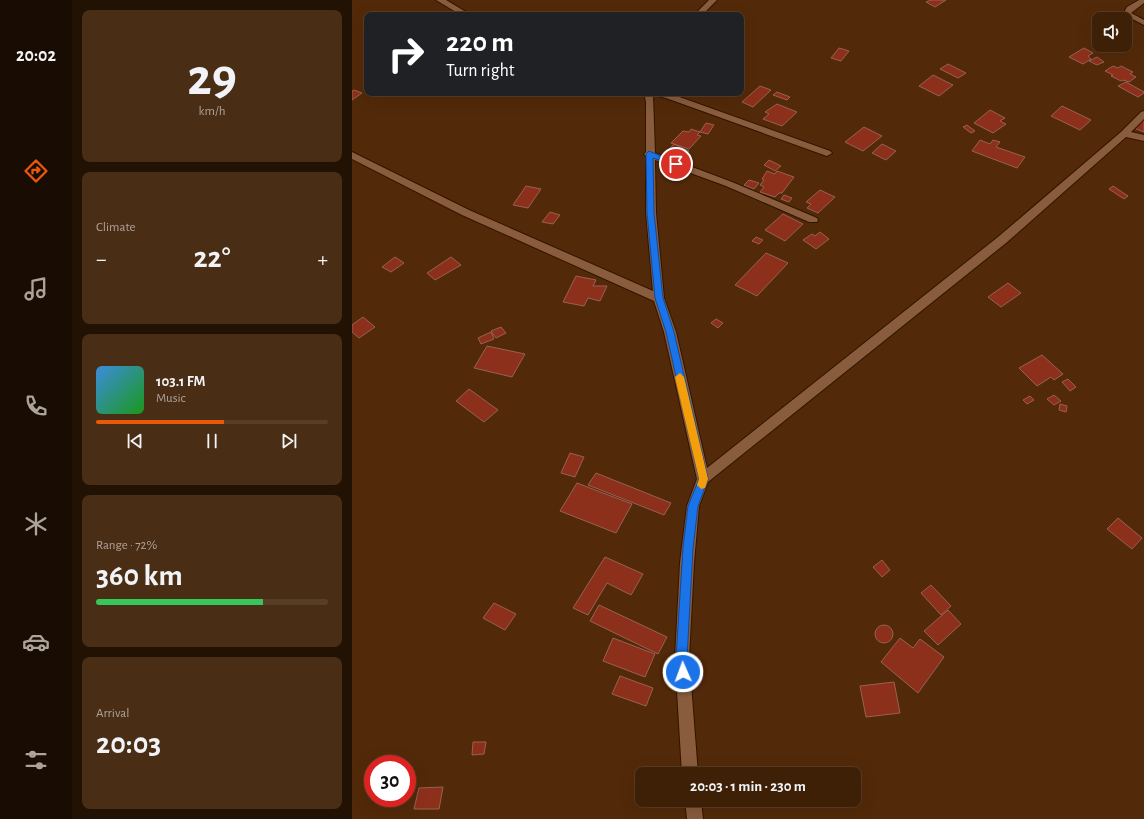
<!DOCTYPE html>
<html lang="en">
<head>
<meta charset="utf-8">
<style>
  :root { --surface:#3e2007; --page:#492d15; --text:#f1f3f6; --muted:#ada39b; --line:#573e28; --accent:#ea580c }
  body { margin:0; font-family:"Alegreya Sans",sans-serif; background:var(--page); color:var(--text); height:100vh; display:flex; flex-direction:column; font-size:15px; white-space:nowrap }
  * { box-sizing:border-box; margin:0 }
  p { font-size:13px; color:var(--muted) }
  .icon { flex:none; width:22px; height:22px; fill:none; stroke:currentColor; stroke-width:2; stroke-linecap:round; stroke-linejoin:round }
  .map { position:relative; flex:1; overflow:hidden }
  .side { display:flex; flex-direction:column; gap:10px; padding:10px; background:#221204; width:280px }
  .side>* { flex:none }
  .hud { position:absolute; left:12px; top:12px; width:380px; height:84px; border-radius:8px; box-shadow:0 4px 16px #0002,0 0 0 1px var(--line); background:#202124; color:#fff; overflow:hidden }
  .tools { position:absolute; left:740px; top:12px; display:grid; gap:8px }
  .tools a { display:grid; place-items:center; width:40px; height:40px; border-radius:8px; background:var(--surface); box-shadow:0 4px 16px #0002,0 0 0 1px var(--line); font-size:20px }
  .speed { position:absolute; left:12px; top:755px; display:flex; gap:8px; font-size:20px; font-weight:700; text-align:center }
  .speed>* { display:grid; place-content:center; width:52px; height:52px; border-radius:50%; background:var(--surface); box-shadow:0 4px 16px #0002,0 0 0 1px var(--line); line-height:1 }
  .speed .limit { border:6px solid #d22; background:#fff; color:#111 }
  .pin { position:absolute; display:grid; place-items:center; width:34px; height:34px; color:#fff; margin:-17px; border:2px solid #fff; border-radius:50%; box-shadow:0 1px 4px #0007 }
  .me { position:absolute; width:44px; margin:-22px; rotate:358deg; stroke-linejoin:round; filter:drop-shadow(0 0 3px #0008) }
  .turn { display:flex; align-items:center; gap:14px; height:84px; padding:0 16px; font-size:18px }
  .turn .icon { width:52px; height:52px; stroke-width:2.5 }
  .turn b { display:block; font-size:28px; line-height:34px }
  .big { font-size:30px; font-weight:600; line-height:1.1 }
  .side .card { flex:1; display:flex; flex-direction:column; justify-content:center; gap:6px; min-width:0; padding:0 14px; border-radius:8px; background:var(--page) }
  .side .dial { align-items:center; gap:0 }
  .dial b { font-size:52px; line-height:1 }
  .song { display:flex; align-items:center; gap:12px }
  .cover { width:48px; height:48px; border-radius:6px; background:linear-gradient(135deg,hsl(210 70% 55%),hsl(120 70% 35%)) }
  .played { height:4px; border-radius:2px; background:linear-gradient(90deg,var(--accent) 55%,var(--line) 55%) }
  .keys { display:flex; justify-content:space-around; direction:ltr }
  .heat { display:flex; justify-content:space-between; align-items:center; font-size:22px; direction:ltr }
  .charge { height:6px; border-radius:3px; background:linear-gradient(90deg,#34c759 72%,var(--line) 0) }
  .trip { position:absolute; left:283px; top:767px; width:226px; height:40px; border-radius:8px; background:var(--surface); box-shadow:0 4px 16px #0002,0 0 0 1px var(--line); font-weight:600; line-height:40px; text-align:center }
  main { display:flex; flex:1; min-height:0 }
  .menu { display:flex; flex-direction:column; width:72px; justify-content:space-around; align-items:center; background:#190d03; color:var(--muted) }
  .menu .icon { width:28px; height:28px }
  .menu .current { color:var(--accent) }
  .menu b { font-size:18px; color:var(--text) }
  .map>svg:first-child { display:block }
  .building { fill:#8c301b; stroke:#986154 }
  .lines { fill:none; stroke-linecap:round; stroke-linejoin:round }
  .minor-casing { stroke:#321400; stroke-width:2 }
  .minor { fill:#895c3d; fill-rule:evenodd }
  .route { fill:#1a73e8; stroke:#114b97 }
  .slow { fill:#f59e0b }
</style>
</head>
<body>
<main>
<nav class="menu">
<b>20:02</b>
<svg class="icon current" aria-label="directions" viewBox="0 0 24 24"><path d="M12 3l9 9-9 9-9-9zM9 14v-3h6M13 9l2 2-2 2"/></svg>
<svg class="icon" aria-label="music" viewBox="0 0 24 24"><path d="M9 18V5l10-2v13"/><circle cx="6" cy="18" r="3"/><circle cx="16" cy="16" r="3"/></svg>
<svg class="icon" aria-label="phone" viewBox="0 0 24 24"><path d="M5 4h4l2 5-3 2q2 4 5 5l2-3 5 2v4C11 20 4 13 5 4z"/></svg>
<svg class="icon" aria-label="climate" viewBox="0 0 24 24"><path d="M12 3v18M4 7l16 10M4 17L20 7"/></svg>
<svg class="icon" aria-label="car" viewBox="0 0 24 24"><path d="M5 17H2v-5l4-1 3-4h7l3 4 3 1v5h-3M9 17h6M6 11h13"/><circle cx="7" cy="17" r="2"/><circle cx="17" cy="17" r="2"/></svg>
<svg class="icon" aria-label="filters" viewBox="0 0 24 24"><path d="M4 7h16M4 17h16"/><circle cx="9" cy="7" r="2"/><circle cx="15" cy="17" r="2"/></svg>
</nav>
<section class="side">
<div class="card dial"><b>29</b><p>km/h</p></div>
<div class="card"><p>Climate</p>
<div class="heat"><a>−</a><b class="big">22°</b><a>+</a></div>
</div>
<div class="card">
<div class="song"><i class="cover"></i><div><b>103.1 FM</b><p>Music</p></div></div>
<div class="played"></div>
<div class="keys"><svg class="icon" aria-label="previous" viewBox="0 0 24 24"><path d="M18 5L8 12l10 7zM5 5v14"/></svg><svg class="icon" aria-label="pause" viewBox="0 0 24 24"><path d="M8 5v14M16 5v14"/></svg><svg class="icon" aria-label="next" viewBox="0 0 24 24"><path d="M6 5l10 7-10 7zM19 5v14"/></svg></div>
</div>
<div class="card"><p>Range · 72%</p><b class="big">360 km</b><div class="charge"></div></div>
<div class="card"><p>Arrival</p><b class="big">20:03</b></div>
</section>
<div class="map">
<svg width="792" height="819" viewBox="0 0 792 819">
  <rect width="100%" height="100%" fill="#532a09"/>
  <path class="building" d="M579,0H594L583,7L574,2Z
    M487,48L497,51L489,61L479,58Z
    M732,48L741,53L736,56L739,59L731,64L717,57Z
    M745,57L752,62L745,65L737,61Z
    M596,64L614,73L606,78L588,69Z
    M761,66L766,68L769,66L781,72L778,74L784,77L777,82L771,80L769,81L759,76L761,75L753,71Z
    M581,75L601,85L587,96L567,86Z
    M774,82L792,92V93L786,97L766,86Z
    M408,86L419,90L401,107L390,102Z
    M2,90L10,93L0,100V91Z
    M425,92L438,97L435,100L421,95Z
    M425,104L445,112L430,126L411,119L417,114L413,112Z
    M710,106L739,120L728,130L699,116Z
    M638,110L653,118L648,121L654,124L641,133L622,123Z
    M792,117V132L782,128Z
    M354,123L362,125L356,134L348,132Z
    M615,125L623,131L619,133L611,127Z
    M512,127L530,136L511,151L493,142Z
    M339,129L348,132L345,135L349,136L337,149L319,143L331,131L337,132Z
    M628,140L638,144L641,140L648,142L644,147L673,157L665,168L620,151Z
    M322,144L337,151L330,157L315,151Z
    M530,144L544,151L534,160L520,153Z
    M417,160L429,166L423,171L412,165Z
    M415,171L423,174L425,171L442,177L430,193H427L423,197L408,192L412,187L408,185L412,180L410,179Z
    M397,180L407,183L402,189L392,185Z
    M174,186L189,189L176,208L161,205Z
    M761,186L776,196L772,199L757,189Z
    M468,190L483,197L466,213L455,208L459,204L454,202Z
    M432,195L440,198L437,202L429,199Z
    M198,212L208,215L201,224L190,222Z
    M431,214L451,224L433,241L413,230Z
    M468,232L477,239L464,249L451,240L460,234L463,236Z
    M404,237L411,240L407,244L400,241Z
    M414,253L436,263L405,296L383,285Z
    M43,257L52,263L39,272L30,267Z
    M99,257L109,265L83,280L75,273Z
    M224,276L244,280L241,286H255L248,301L236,298L232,306L211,302Z
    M656,283L669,293L649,307L636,297Z
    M11,317L23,327L7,338L0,332V325Z
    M364,319L371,323L366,328L359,323Z
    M149,327L154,333L144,338L139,331Z
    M139,332L142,339L129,344L126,338Z
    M135,346L173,354L160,377L122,368Z
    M690,355L711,374L702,380L699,377L685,386L667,368Z
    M716,379L724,387L718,391L710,382Z
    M117,389L146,410L132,422L104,401Z
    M702,395L709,401L702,405L695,399Z
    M678,396L682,400L675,404L671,400Z
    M708,404L715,406L714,412L707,410Z
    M218,453L232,457L223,477L209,473Z
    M244,473L319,503L312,515L236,485Z
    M225,483L280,504L264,533L208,511Z
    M766,518L790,538L780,549L755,529Z
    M253,557L291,574L279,595L255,583L236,615L221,608Z
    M530,560L538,570L530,577L521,567Z
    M579,585L599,606L589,615L569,593Z
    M142,603L164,614L153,630L131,618Z
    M247,605L315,637L306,654L238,621Z
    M596,610L609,624L586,645L572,631Z
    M523 634a9 9 0 1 1 18 0a9 9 0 1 1-18 0Z
    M261,638L303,654L293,677L251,661Z
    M548,638L561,648L568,639L592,657L566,693L529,662Z
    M268,676L301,688L294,706L260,694Z
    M542,682L548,713L514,717L508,686Z
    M121,742H134L132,754L120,755Z
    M91,787L87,809H62L67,788Z"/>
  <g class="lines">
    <g class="minor-casing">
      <path id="minor" d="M84,0H94L119,15H109Z
        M357,0H365L350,15H342Z
        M787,0H792V3L779,13L792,20V25L771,14L775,7Z
        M292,93L319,94L478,151L480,153L475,156L472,155L314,98L301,95L303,153L380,182L465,218L466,220L465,222H457L374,186L303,160L304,213L312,298L324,332L355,468L646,237L769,132L789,112L792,111V119L779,132L792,135V141L774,137L654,243L356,482L347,506L342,563L337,658L346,774H330L323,658L328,563L335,506L345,479L312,332L302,301L110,215L0,159V152L117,210L301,291L294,213V156L292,154L294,152V102Z
        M333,800H349L351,819H335Z"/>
    </g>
    <use href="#minor" class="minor"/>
  </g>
  <path class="route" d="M297,151L327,164L324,166L301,158L302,213L311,298L322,332L356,479L346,506L341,548L335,658L336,672L335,676L331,678L327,676L324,658L331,548L336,506L347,479L314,332L303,298L295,213L294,154Z"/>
  <path class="slow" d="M328,373L332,377L356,479L353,488L349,489L345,485L347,479L323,377Z"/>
</svg>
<div class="tools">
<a><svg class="icon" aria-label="sound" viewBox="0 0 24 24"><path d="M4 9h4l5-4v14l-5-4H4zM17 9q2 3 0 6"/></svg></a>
</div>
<div class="speed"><div class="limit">30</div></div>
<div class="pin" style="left:324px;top:164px;background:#d93025"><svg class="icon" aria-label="arrive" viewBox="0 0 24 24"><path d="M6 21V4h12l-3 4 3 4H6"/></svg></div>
<svg class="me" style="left:331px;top:672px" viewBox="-20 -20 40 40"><circle r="17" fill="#1a73e8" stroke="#fff" stroke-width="3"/><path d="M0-11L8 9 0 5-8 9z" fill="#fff"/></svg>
<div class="trip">20:03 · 1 min · 230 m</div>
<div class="hud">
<div class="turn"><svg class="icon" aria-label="right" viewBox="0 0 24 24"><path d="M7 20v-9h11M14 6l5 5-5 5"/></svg><div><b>220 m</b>Turn right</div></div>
</div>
</div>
</main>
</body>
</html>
